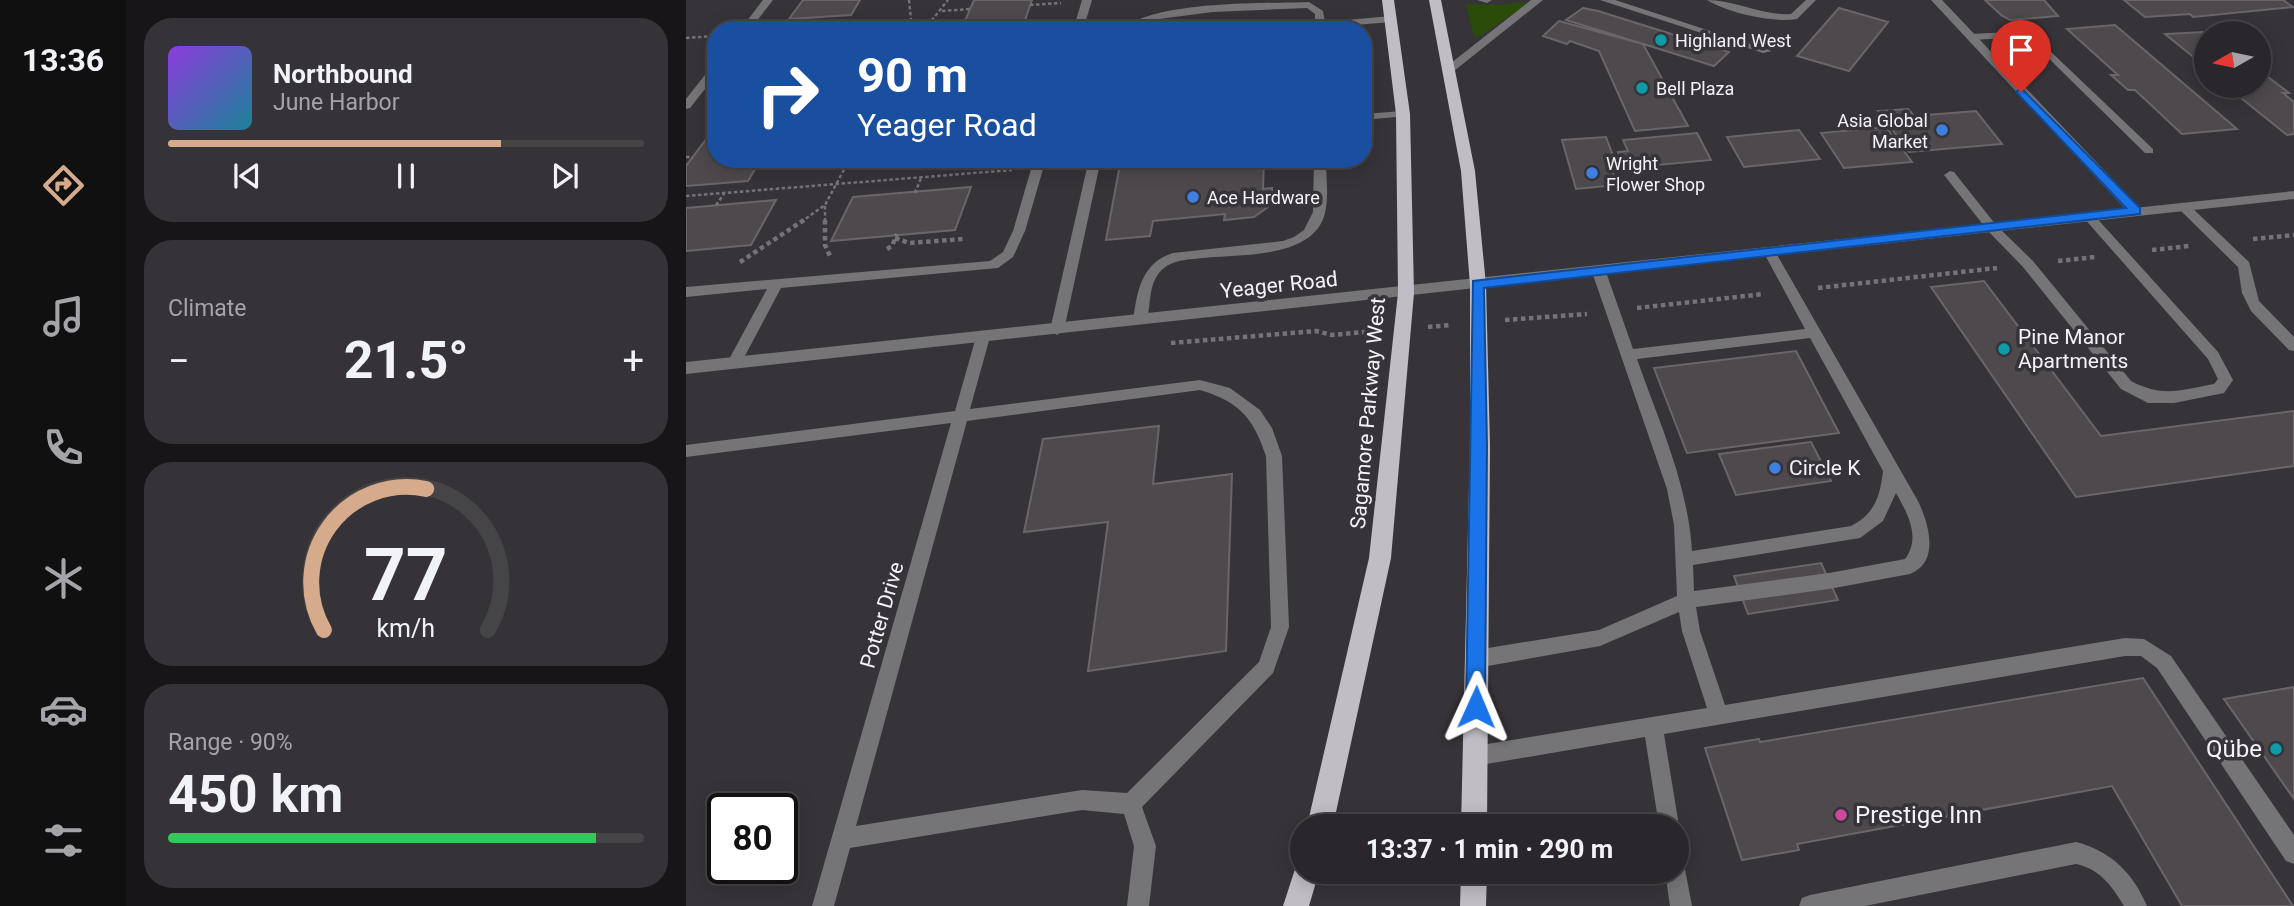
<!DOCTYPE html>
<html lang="en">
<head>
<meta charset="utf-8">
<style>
  :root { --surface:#29272b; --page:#353337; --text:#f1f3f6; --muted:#a5a5a9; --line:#454447; --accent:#d6ab8b }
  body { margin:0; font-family:Roboto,sans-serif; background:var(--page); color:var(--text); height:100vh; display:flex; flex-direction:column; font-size:26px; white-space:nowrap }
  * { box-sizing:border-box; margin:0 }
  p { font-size:23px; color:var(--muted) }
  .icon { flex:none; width:38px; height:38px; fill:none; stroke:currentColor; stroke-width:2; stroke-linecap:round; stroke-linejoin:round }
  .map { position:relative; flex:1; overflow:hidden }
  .details { display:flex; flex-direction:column; gap:18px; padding:18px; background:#171518; width:560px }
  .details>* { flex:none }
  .top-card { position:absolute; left:21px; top:21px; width:665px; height:147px; border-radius:28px; box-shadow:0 4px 18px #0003,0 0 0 2px var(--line); background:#1a4fa0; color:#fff; overflow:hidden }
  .needle { width:46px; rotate:261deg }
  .buttons { position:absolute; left:1508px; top:21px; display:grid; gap:14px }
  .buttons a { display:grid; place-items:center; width:77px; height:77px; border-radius:50%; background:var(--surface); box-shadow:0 4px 18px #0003,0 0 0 2px var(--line); font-size:35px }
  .speed { position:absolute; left:21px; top:793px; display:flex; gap:14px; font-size:35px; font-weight:700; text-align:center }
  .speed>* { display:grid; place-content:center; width:91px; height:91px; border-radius:50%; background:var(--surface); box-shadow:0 4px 18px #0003,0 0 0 2px var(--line); line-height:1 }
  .speed .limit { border:4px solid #111; border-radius:10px; background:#fff; color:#111 }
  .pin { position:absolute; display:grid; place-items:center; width:60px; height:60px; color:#fff; margin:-72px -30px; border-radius:50% 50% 50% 0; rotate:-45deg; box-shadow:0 0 7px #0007 }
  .pin .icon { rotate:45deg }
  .me { position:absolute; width:77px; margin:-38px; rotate:1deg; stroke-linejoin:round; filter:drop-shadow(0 0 5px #0008) }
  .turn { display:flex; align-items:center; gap:24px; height:147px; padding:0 35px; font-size:32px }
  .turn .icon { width:91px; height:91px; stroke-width:2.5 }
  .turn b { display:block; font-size:49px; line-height:60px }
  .big { font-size:52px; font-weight:700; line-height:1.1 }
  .details .card { flex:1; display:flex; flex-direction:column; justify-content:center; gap:10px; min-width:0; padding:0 24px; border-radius:28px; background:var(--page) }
  .details .dial { align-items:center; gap:0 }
  .dial svg { height:182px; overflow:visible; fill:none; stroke:var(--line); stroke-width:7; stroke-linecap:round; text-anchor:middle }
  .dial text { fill:var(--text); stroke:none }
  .song { display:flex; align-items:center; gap:21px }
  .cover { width:84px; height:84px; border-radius:10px; background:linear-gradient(135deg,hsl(270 70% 55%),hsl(190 70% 35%)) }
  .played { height:7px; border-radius:4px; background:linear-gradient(90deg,var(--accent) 70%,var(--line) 70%) }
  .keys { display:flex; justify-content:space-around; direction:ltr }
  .heat { display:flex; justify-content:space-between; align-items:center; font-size:38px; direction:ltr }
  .charge { height:10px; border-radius:5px; background:linear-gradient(90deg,#34c759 90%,var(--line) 0) }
  .trip { position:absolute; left:604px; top:814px; width:399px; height:70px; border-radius:35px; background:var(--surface); box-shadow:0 4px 18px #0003,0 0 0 2px var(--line); font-weight:700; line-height:70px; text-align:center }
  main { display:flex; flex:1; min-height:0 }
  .tabs { display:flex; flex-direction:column; width:126px; justify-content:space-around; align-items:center; background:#101011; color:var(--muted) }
  .tabs .icon { width:49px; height:49px }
  .tabs .on { color:var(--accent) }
  .tabs b { font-size:32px; color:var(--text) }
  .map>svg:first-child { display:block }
  .green { fill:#2a4c08 }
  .building { fill:#4e494d; stroke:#6a6569; stroke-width:2 }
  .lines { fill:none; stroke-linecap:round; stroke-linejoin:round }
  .path-far1 { stroke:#767378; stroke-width:2.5; stroke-dasharray:3.5 2.5; stroke-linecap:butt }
  .path { stroke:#767378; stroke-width:4.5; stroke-dasharray:4.5 3.5; stroke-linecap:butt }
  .service { fill:#757477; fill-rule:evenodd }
  .minor { fill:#757477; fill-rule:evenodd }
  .tertiary { fill:#757477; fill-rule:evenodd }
  .trunk { fill:#c0bec4; fill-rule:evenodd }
  .route { fill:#1a73e8; stroke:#114b97; stroke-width:2 }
  .culture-dot { fill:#0f9aa8; stroke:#373439; stroke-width:2.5 }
  .shop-dot { fill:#3f7fe0; stroke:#373439; stroke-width:2.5 }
  .hotel-dot { fill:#d1479c; stroke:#373439; stroke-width:2.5 }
  .labels { text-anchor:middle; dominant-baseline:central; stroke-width:7; stroke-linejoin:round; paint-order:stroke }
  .far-poi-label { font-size:18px; fill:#f5f3f7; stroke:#373439; text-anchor:start }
  .street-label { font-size:21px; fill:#f5f3f7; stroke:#373439 }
  .poi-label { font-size:21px; fill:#f5f3f7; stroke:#373439; text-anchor:start }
  .near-poi-label { font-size:24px; fill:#f5f3f7; stroke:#373439; text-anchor:end }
</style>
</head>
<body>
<main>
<nav class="tabs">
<b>13:36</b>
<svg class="icon on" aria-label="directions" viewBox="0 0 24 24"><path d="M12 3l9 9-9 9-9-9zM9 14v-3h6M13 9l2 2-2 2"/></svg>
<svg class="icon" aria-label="music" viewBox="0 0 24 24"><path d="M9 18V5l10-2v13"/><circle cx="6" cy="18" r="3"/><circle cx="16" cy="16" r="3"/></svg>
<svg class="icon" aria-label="phone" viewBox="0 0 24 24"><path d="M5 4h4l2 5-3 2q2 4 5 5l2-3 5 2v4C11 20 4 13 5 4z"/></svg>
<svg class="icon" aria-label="climate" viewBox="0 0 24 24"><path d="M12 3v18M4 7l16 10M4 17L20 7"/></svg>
<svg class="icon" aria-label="car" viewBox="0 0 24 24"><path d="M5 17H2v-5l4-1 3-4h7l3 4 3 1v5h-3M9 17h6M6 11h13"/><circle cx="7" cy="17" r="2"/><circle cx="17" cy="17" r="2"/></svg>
<svg class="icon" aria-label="filters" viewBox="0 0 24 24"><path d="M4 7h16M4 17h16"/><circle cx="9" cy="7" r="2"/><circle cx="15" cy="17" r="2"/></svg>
</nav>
<section class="details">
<div class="card">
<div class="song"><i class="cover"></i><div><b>Northbound</b><p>June Harbor</p></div></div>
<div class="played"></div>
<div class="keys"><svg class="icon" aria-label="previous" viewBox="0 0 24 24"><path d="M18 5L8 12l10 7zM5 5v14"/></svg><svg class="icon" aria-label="pause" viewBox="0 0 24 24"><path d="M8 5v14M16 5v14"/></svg><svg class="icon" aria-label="next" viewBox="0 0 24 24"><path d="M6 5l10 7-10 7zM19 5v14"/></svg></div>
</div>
<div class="card"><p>Climate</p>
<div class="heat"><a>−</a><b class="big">21.5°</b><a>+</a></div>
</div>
<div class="card dial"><svg viewBox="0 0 100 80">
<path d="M14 69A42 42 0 1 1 86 69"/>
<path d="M14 69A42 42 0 0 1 59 7" stroke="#d6ab8b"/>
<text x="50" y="56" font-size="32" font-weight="700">77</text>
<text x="50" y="72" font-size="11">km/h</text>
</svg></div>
<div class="card"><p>Range · 90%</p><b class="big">450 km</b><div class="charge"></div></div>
</section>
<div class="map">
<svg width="1608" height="906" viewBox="0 0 1608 906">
  <rect width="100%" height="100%" fill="#373439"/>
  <path class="green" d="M836,2L841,4L794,36L788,37L780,4L816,5Z"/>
  <path class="building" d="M117,0H174L165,15L103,19Z
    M288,0H346L337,26L275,30Z
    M1299,0H1358L1372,16L1324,20L1315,15Z
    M1438,0H1597L1607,7L1507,17L1504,14L1459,17Z
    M897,8L912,11L1043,52L1028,66L880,20Z
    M1153,8L1202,22L1163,71L1111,56Z
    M873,21L957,44L1002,126L949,131L913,51L884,41L881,44L857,36Z
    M1429,25L1551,129L1496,134L1449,90H1442L1425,75H1432L1381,29Z
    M1517,32L1521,35V68L1479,34Z
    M1573,70L1603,93H1597L1608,102V134L1601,135L1550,94H1557L1548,86H1573Z
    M1222,109L1228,116L1290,111L1316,144L1223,152L1192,111Z
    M30,126V159H75L62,181L0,186V166Z
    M1200,127L1226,162L1158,168L1135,133Z
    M1113,130L1134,159L1058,167L1041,137Z
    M1011,133L1025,160L939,168L932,152L942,151L937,140Z
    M920,137L929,161H922L932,185L890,189L876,140Z
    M435,159H578L577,189L586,188V204L568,217L538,220L539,214L467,221L464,236L420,240Z
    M285,187L269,230L145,241L167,197Z
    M90,200L65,245L0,251V208Z
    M1298,281L1415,436L1608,411V466L1390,497L1245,287Z
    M1110,351L1153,433L1001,453L968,368Z
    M473,426L467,484L546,474L540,651L402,671L422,522L338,532L357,439Z
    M1125,442L1145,481L1050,495L1033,454Z
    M1135,563L1152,600L1062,614L1048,576Z
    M1457,678L1607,906H1496L1426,786L1111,844L1113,850L1056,860L1019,748L1073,739L1074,742Z
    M1608,687V799L1538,699Z"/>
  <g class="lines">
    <path class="path-far1" d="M223,0L226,30
      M344,5L375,3
      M256,11L284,9
      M146,29L150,23
      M238,30L262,0
      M0,38L30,36
      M0,157H7
      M229,193L235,178
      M0,196L326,170
      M30,205L38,194
      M139,206V222
      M115,222L139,205L161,164L159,159"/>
    <path class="path" d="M139,220V245L144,256
      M209,238L223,243L277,239
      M1567,239L1608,235
      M201,249L206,246L211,234
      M1466,250L1503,246
      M1372,261L1409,257
      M54,262L118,220
      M1132,288L1311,268
      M951,308L1078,294
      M819,320L901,314
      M742,327L765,325
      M485,343L630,331L646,335L688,331"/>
    <path class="service" d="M77,0H87L64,30H54Z
      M396,0H406L397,30H387Z
      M914,0H929L1086,51L1077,53Z
      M1021,0C1050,0 1076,16 1105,14L1120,0H1130L1111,19C1087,23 1042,13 1021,0Z
      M623,2L637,11L639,22L705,16L710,19L705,22L634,28L629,25V14L621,8L527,12L473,19L456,24L448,30H436C468,0 579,4 623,2Z
      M1343,31L1467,149V153H1459L1341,37L1285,40L1280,37L1285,34Z
      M30,65V75L4,108L0,109V99L26,66Z
      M717,111L723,114L721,116L677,120V114Z
      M348,159H360L339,231L327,257L312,268L95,288L53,367L48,368L41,363L81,289L0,297V287L304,261L317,252L327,231Z
      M403,159H415L378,330L371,335L364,330Z
      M628,159H640C640,177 643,196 639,213C628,259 555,254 517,258C500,260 485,259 473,273C461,288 466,309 459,324H449L447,321C451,292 455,263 487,253L597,241L608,237L618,230L627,212Z
      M1264,171L1268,172L1310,225L1347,261L1445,381C1477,398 1495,390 1528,384L1532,379L1522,359L1397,217L1403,213L1407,214L1532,352L1547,380L1538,393L1488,403H1462L1435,389L1337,267L1302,231L1258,175Z
      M1498,203L1502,204L1563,262L1573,301L1608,337V351L1603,350L1565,311L1556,293L1552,267L1494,210V204Z
      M1084,249L1090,253L1232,501C1242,522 1255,562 1224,574L1143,589L1010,607L1014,631L1039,705L1439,638L1458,639L1485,656L1608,835V864L1600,861L1471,668L1455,656H1439L978,734L993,826L990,833V826H973L959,737L789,766L782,763L779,756L782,749L789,746L1021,708L996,631L993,612L914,646L790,668L783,665L781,659L783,653L790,650L913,630L991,596L988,525L981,489L906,272L913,268L920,272L947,349L1119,329L1078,253ZM1124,338L1197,471C1194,496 1189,514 1165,526L1006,551C1002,484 973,422 951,359ZM1210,493C1222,514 1235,538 1219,559L1143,573L1008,591L1007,565L1174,538L1197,521Z
      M297,332L304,337L284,409L514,380L544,388L574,410L586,428L596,456L603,627L587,673L456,807L470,846L463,906H441L448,846L438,814L396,810L164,848L148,906H126L265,423L0,457V445L269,411L290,337ZM514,390C554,402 567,418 580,456L585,627L573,662L441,793L396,790L170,826L281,421Z
      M1390,842C1425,851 1447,873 1461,906H1438C1426,886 1414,869 1390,864L1179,906H1113L1116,898L1124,895Z
      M990,861L998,864L1006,906H984L979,872H990Z"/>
    <path class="minor" d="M791,0H806L801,3Z
      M845,0H857L768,71H760V67Z
      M1245,0H1256L1454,208V214H1444Z"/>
    <path class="tertiary" d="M1608,191V199L0,374V362Z"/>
    <path class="trunk" d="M696,0H708L724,114L728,293L705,558L647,826H621L683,558L712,293L710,114Z
      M743,0H755L789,171L800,285L804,446L801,826H775L784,446V285L775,171Z
      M616,860V872H633L623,906H597L611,863Z
      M775,872H801L800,906H774Z"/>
  </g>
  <path class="route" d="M1335,88L1454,208V214L798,288L801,446L799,707L797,714L790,717L783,714L780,707L787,281L1440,208L1332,94L1330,92Z"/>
  <g class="culture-dot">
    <circle cx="975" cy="40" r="7"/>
    <circle cx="956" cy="88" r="7"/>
    <circle cx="1318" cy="349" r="7"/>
    <circle cx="1590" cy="749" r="7"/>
  </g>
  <g class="shop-dot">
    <circle cx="1256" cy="130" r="7"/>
    <circle cx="906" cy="173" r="7"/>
    <circle cx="507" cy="197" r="7"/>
    <circle cx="1089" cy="468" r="7"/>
  </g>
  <circle class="hotel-dot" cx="1155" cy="815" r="7"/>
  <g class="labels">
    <g class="far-poi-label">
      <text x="989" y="40">Highland West</text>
      <text x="970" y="88">Bell Plaza</text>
      <text x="1242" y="120" text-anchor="end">Asia Global<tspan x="1242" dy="21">Market</tspan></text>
      <text x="920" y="163">Wright<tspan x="920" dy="21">Flower Shop</tspan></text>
      <text x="521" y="197">Ace Hardware</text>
    </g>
    <g class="street-label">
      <text transform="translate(593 285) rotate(-6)">Yeager Road</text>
      <text transform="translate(682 413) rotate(-85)">Sagamore Parkway West</text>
      <text transform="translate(196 615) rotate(-74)">Potter Drive</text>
    </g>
    <g class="poi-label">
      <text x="1332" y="337">Pine Manor<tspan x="1332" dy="24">Apartments</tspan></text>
      <text x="1103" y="468">Circle K</text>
    </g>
    <g class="near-poi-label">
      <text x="1576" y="749">Qübe</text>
      <text x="1169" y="815" text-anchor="start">Prestige Inn</text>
    </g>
  </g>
</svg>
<div class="buttons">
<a><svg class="needle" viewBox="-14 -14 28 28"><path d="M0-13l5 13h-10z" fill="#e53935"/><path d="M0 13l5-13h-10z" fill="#a5a5a9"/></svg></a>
</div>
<div class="speed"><div class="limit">80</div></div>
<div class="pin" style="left:1335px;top:92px;background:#d93025"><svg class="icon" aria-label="arrive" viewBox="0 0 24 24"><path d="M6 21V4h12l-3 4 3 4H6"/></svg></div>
<svg class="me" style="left:790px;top:707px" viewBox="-20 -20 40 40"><path d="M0-17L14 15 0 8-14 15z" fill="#1a73e8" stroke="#fff" stroke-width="4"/></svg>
<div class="trip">13:37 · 1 min · 290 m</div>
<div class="top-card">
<div class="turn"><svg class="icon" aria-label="right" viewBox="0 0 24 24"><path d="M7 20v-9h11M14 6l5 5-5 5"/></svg><div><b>90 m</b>Yeager Road</div></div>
</div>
</div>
</main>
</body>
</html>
